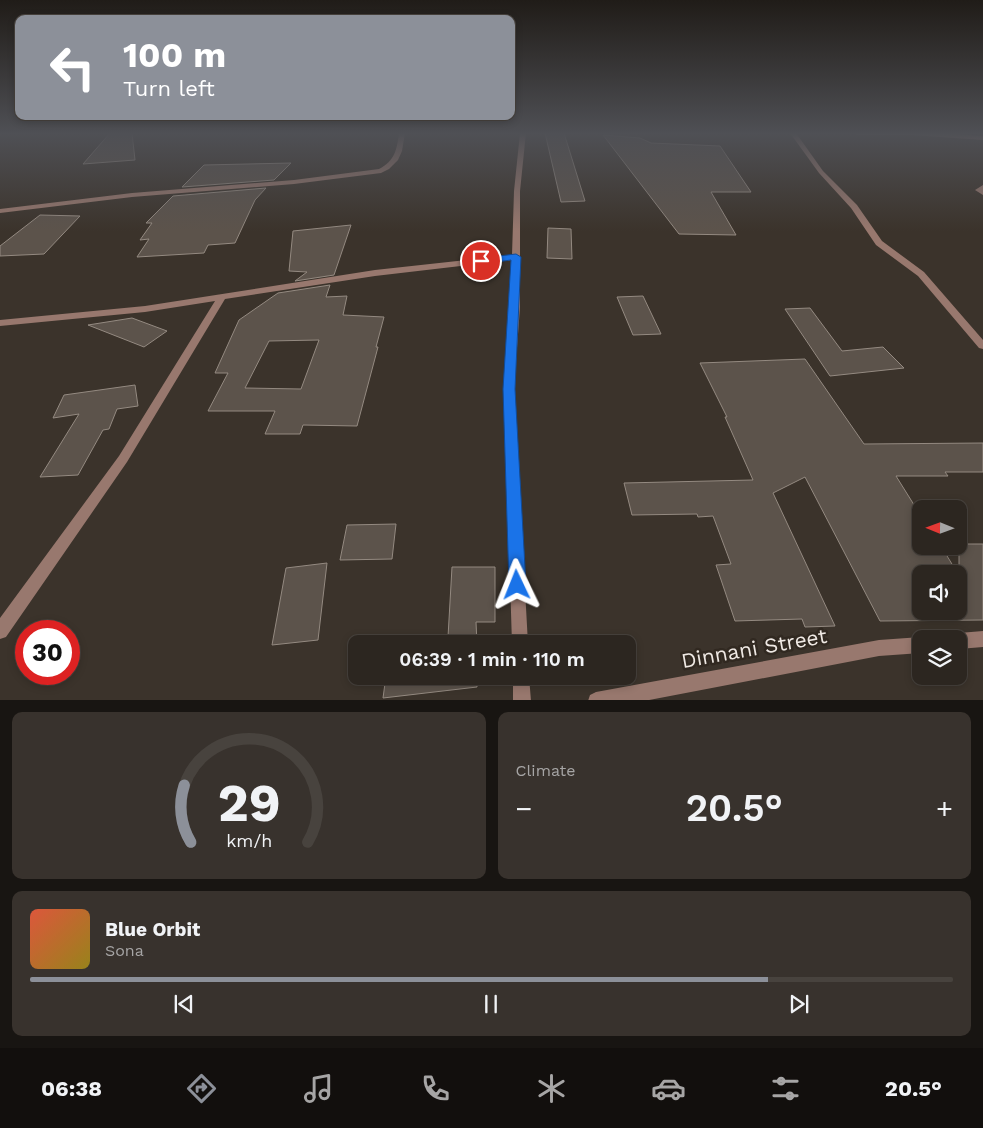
<!DOCTYPE html>
<html lang="en">
<head>
<meta charset="utf-8">
<style>
  :root { --surface:#2c2620; --page:#38322d; --text:#f1f3f6; --muted:#a6a5a5; --line:#48433e; --accent:#8c9099 }
  body { margin:0; font-family:"Work Sans",sans-serif; background:var(--page); color:var(--text); height:100vh; display:flex; flex-direction:column; font-size:19px; white-space:nowrap }
  * { box-sizing:border-box; margin:0 }
  p { font-size:16px; color:var(--muted) }
  .icon { flex:none; width:28px; height:28px; fill:none; stroke:currentColor; stroke-width:2; stroke-linecap:round; stroke-linejoin:round }
  .map { position:relative; height:700px; overflow:hidden }
  .details { display:flex; flex-direction:column; gap:12px; padding:12px; background:#181512; flex:1 }
  .details>* { flex:none }
  .guide { position:absolute; left:15px; top:15px; width:500px; height:105px; border-radius:10px; box-shadow:0 2px 8px #0003,0 0 0 1px var(--line); background:#8c9099; color:#fff; overflow:hidden }
  .needle { width:32px; rotate:271deg }
  .fabs { position:absolute; left:912px; top:500px; display:grid; gap:10px }
  .fabs a { display:grid; place-items:center; width:55px; height:55px; border-radius:10px; background:var(--surface); box-shadow:0 2px 8px #0003,0 0 0 1px var(--line); font-size:25px }
  .speed { position:absolute; left:15px; top:620px; display:flex; gap:10px; font-size:25px; font-weight:700; text-align:center }
  .speed>* { display:grid; place-content:center; width:65px; height:65px; border-radius:50%; background:var(--surface); box-shadow:0 2px 8px #0003,0 0 0 1px var(--line); line-height:1 }
  .speed .limit { border:8px solid #d22; background:#fff; color:#111 }
  .pin { position:absolute; display:grid; place-items:center; width:42px; height:42px; color:#fff; margin:-21px; border:2px solid #fff; border-radius:50%; box-shadow:0 1px 5px #0007 }
  .me { position:absolute; width:55px; margin:-28px; rotate:358deg; stroke-linejoin:round; filter:drop-shadow(0 0 4px #0008) }
  .turn { display:flex; align-items:center; gap:18px; height:105px; padding:0 25px; font-size:22px }
  .turn .icon { width:65px; height:65px; stroke-width:2.5 }
  .turn b { display:block; font-size:35px; line-height:42px }
  .big { font-size:38px; font-weight:600; line-height:1.1 }
  .details .tile { flex:1; display:flex; flex-direction:column; justify-content:center; gap:8px; min-width:0; padding:0 18px; border-radius:10px; background:var(--page) }
  .details .dial { align-items:center; gap:0 }
  .dial svg { height:130px; overflow:visible; fill:none; stroke:var(--line); stroke-width:7; stroke-linecap:round; text-anchor:middle }
  .dial text { fill:var(--text); stroke:none }
  .song { display:flex; align-items:center; gap:15px }
  .cover { width:60px; height:60px; border-radius:8px; background:linear-gradient(135deg,hsl(10 70% 55%),hsl(50 70% 35%)) }
  .played { height:5px; border-radius:2px; background:linear-gradient(90deg,var(--accent) 80%,var(--line) 80%) }
  .keys { display:flex; justify-content:space-around; direction:ltr }
  .heat { display:flex; justify-content:space-between; align-items:center; font-size:28px; direction:ltr }
  .details .tiles { flex:1; display:grid; gap:12px; grid-template-columns:1fr 1fr }
  .tile:last-child { grid-column:span 2 }
  .trip { position:absolute; left:348px; top:635px; width:288px; height:50px; border-radius:10px; background:var(--surface); box-shadow:0 2px 8px #0003,0 0 0 1px var(--line); font-weight:600; line-height:50px; text-align:center }
  .menu { display:flex; height:80px; justify-content:space-around; align-items:center; background:#120f0d; color:var(--muted) }
  .menu .icon { width:35px; height:35px }
  .menu .on { color:var(--accent) }
  .menu b { font-size:22px; color:var(--text) }
  .map>svg:first-child { display:block }
  .building { fill:#5c534b; stroke:#948a81; fill-rule:evenodd }
  .lines { fill:none; stroke-linecap:round; stroke-linejoin:round }
  .street { fill:#98786e; fill-rule:evenodd }
  .route { fill:#1a73e8; stroke:#114b97 }
  .labels { text-anchor:middle; dominant-baseline:central; stroke-width:5; stroke-linejoin:round; paint-order:stroke }
  .near-street-label { font-size:21px; fill:#efe9e4; stroke:#312921 }
</style>
</head>
<body>
<div class="map">
<svg width="983" height="701" viewBox="0 0 983 701">
  <rect width="100%" height="100%" fill="#3b332b"/>
  <path class="building" d="M110,133H132L135,160L83,164Z
    M545,133H564L585,201L561,202Z
    M603,135L640,138L651,143L720,146L751,192H711L736,235L679,234Z
    M291,163L274,180L182,187L204,165Z
    M266,188L255,200L235,243L208,245L204,253L137,257L149,239L140,240L152,223H146L173,196Z
    M40,215L80,216L44,254L0,256V246Z
    M351,225L334,275L295,281L307,272L289,271L293,231Z
    M548,228L571,229L572,259L547,258Z
    M330,285L326,297L347,296L343,315L384,317L376,347H378L357,426L303,425L300,434H265L275,411H208L228,373H215L239,320L278,293ZM319,340L301,389L245,388L269,341Z
    M643,296L661,334L633,335L617,297Z
    M810,308L842,351L883,347L904,368L830,376L785,309Z
    M132,318L167,331L144,347L88,325Z
    M805,359L864,444L983,443V472H945L948,476H896L921,516V546H941L958,574H921V611H959V544H983V620L880,621L805,477L773,493L835,626L805,627L802,619L735,621L716,565L731,564L713,516L698,517L697,514L632,515L624,483L753,480L725,417H727L700,363Z
    M135,385L138,406L117,409L109,429L103,430L78,475L40,477L79,414L53,418L64,395Z
    M396,524L392,559L340,560L347,525Z
    M327,563L318,640L272,645L286,568Z
    M452,567H495V622H476L477,644H390V639L448,637Z
    M386,676H477V687L383,698Z"/>
  <g class="lines">
    <path class="street" d="M399,133H405L402,151L398,160L389,169L381,173L294,184L132,197L0,213V209L132,193L294,180L379,169C395,161 397,149 399,133Z
      M520,133H526L520,191V307L514,389L528,644H512L504,389L510,307L512,260L375,276L225,299L127,462L6,637L0,639V618L119,456L215,301L145,312L0,326V320L145,306L375,270L512,255L514,191Z
      M790,133H796L823,171L857,205L882,241L924,272L983,340V349L979,348L918,276L876,245L851,208L819,173Z
      M854,133H937L983,136V140L912,135H857Z
      M983,185V195L975,190Z
      M983,631V647L959,649V639H952L953,635L959,633Z
      M921,637L925,639H921V653L879,656L644,701H588L590,695L596,692L879,640Z
      M513,676H529L531,701H513Z"/>
  </g>
  <linearGradient id="sky" x2="0" y2="1"><stop stop-color="#201c18"/><stop offset="0.58" stop-color="#4f5055"/><stop offset="1" stop-color="#4f5055" stop-opacity="0"/></linearGradient>
  <rect width="983" height="231" fill="url(#sky)"/>
  <path class="route" d="M516,254L521,257L515,389L526,585L523,591L517,593L511,591L509,585L503,389L511,260L481,264L476,261L481,258Z"/>
  <g class="labels">
    <g class="near-street-label">
      <text transform="translate(754 648) rotate(-10)">Dinnani Street</text>
    </g>
  </g>
</svg>
<div class="fabs">
<a><svg class="needle" viewBox="-14 -14 28 28"><path d="M0-13l5 13h-10z" fill="#e53935"/><path d="M0 13l5-13h-10z" fill="#a6a5a5"/></svg></a>
<a><svg class="icon" aria-label="sound" viewBox="0 0 24 24"><path d="M4 9h4l5-4v14l-5-4H4zM17 9q2 3 0 6"/></svg></a>
<a><svg class="icon" aria-label="layers" viewBox="0 0 24 24"><path d="M12 4l9 5-9 5-9-5zM3 14l9 5 9-5"/></svg></a>
</div>
<div class="speed"><div class="limit">30</div></div>
<div class="pin" style="left:481px;top:261px;background:#d93025"><svg class="icon" aria-label="arrive" viewBox="0 0 24 24"><path d="M6 21V4h12l-3 4 3 4H6"/></svg></div>
<svg class="me" style="left:517px;top:585px" viewBox="-20 -20 40 40"><path d="M0-17L14 15 0 8-14 15z" fill="#1a73e8" stroke="#fff" stroke-width="4"/></svg>
<div class="trip">06:39 · 1 min · 110 m</div>
<div class="guide">
<div class="turn"><svg class="icon" aria-label="left" viewBox="0 0 24 24"><path d="M17 20v-9H6M10 6l-5 5 5 5"/></svg><div><b>100 m</b>Turn left</div></div>
</div>
</div>
<section class="details">
<div class="tiles">
<div class="tile dial"><svg viewBox="0 0 100 80">
<path d="M14 69A42 42 0 1 1 86 69"/>
<path d="M14 69A42 42 0 0 1 10 34" stroke="#8c9099"/>
<text x="50" y="56" font-size="32" font-weight="700">29</text>
<text x="50" y="72" font-size="11">km/h</text>
</svg></div>
<div class="tile"><p>Climate</p>
<div class="heat"><a>−</a><b class="big">20.5°</b><a>+</a></div>
</div>
<div class="tile">
<div class="song"><i class="cover"></i><div><b>Blue Orbit</b><p>Sona</p></div></div>
<div class="played"></div>
<div class="keys"><svg class="icon" aria-label="previous" viewBox="0 0 24 24"><path d="M18 5L8 12l10 7zM5 5v14"/></svg><svg class="icon" aria-label="pause" viewBox="0 0 24 24"><path d="M8 5v14M16 5v14"/></svg><svg class="icon" aria-label="next" viewBox="0 0 24 24"><path d="M6 5l10 7-10 7zM19 5v14"/></svg></div>
</div>
</div>
</section>
<nav class="menu">
<b>06:38</b>
<svg class="icon on" aria-label="directions" viewBox="0 0 24 24"><path d="M12 3l9 9-9 9-9-9zM9 14v-3h6M13 9l2 2-2 2"/></svg>
<svg class="icon" aria-label="music" viewBox="0 0 24 24"><path d="M9 18V5l10-2v13"/><circle cx="6" cy="18" r="3"/><circle cx="16" cy="16" r="3"/></svg>
<svg class="icon" aria-label="phone" viewBox="0 0 24 24"><path d="M5 4h4l2 5-3 2q2 4 5 5l2-3 5 2v4C11 20 4 13 5 4z"/></svg>
<svg class="icon" aria-label="climate" viewBox="0 0 24 24"><path d="M12 3v18M4 7l16 10M4 17L20 7"/></svg>
<svg class="icon" aria-label="car" viewBox="0 0 24 24"><path d="M5 17H2v-5l4-1 3-4h7l3 4 3 1v5h-3M9 17h6M6 11h13"/><circle cx="7" cy="17" r="2"/><circle cx="17" cy="17" r="2"/></svg>
<svg class="icon" aria-label="filters" viewBox="0 0 24 24"><path d="M4 7h16M4 17h16"/><circle cx="9" cy="7" r="2"/><circle cx="15" cy="17" r="2"/></svg>
<b>20.5°</b>
</nav>
</body>
</html>
